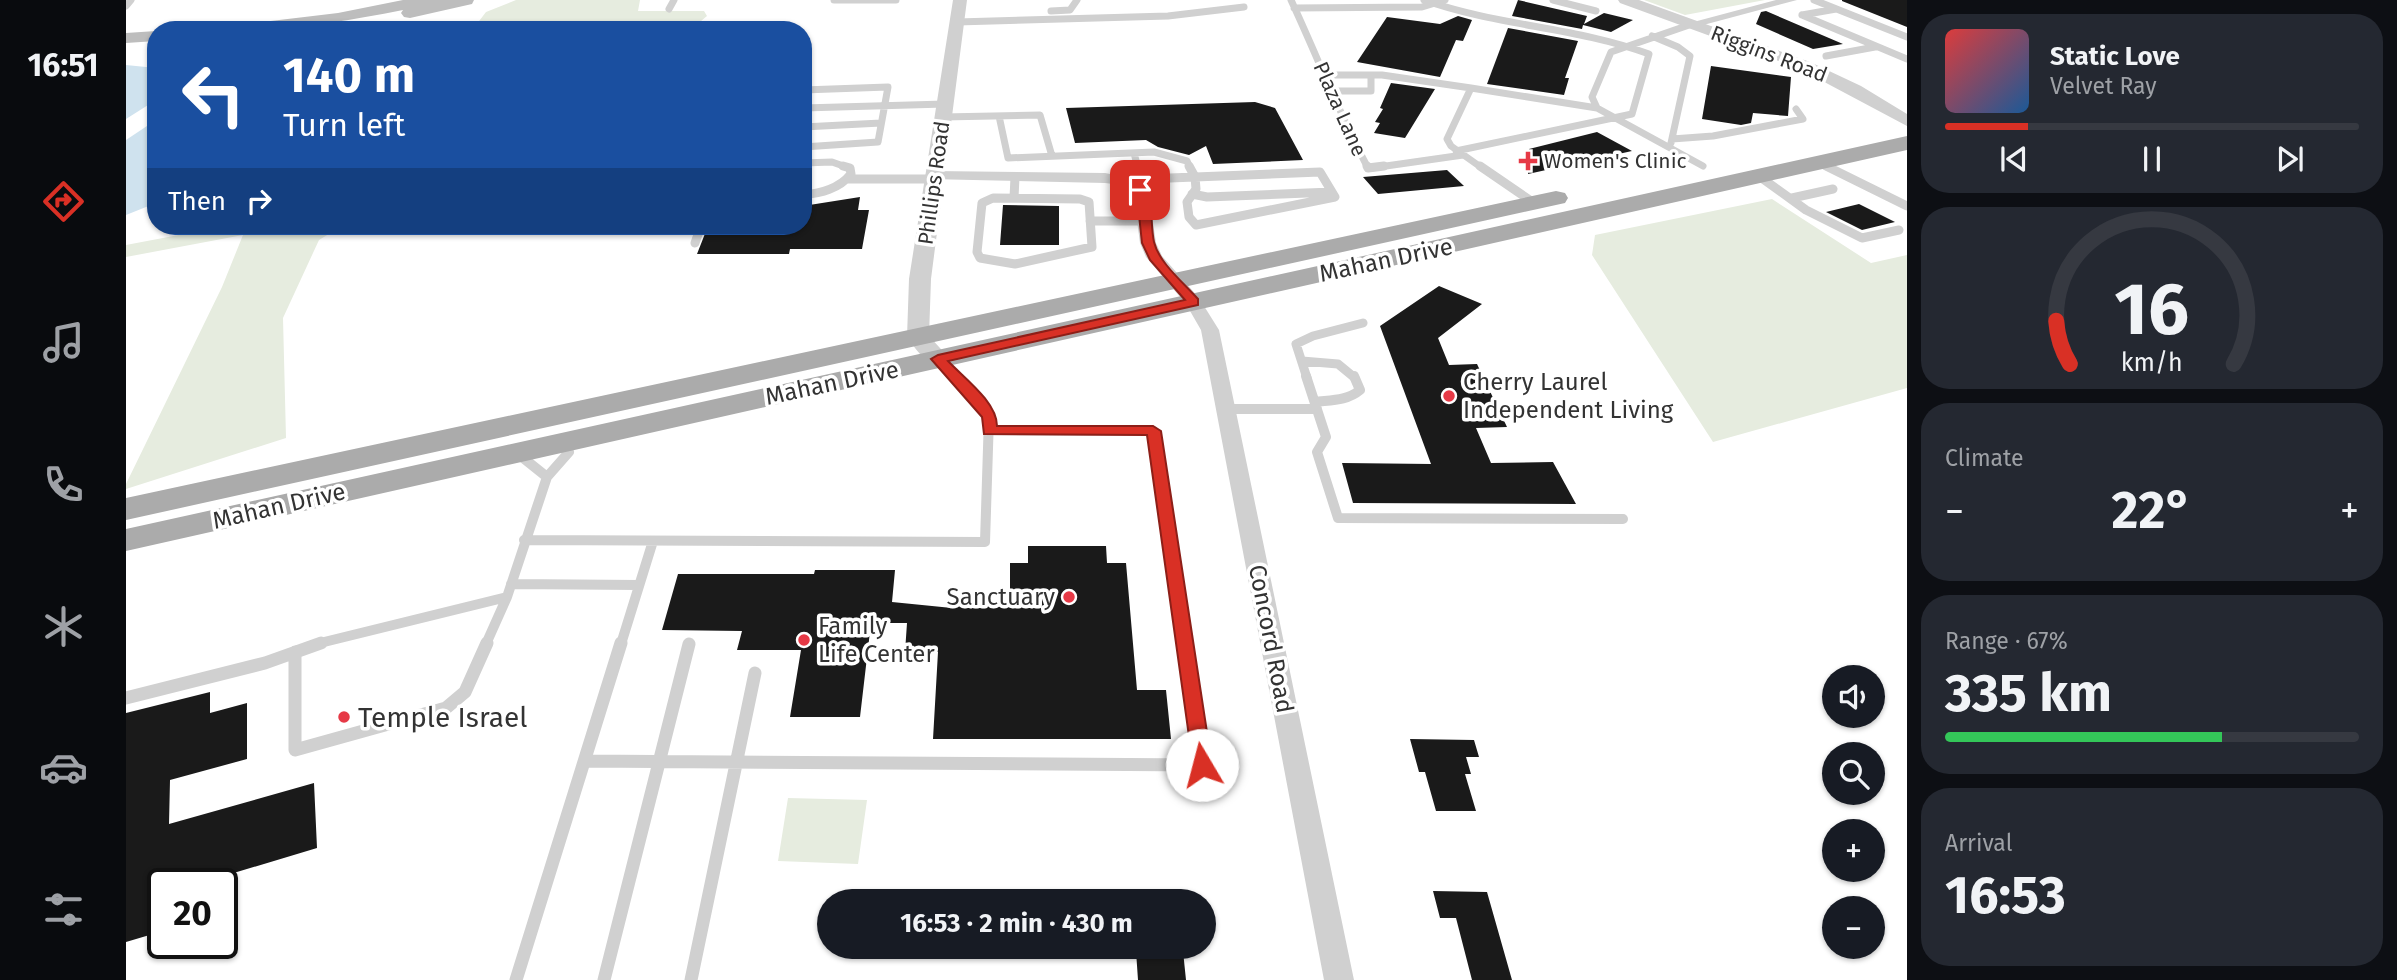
<!DOCTYPE html>
<html lang="en">
<head>
<meta charset="utf-8">
<style>
  :root { --surface:#171b24; --page:#242831; --text:#f1f3f6; --muted:#9ea1a6; --line:#363941; --accent:#d93025 }
  body { margin:0; font-family:"Fira Sans",sans-serif; background:var(--page); color:var(--text); height:100vh; display:flex; flex-direction:column; font-size:26px; white-space:nowrap }
  * { box-sizing:border-box; margin:0 }
  p { font-size:23px; color:var(--muted) }
  .icon { flex:none; width:38px; height:38px; fill:none; stroke:currentColor; stroke-width:2; stroke-linecap:round; stroke-linejoin:round }
  .map { position:relative; flex:1; overflow:hidden }
  .drawer { display:flex; flex-direction:column; gap:14px; padding:14px; background:#0d0f14; width:490px }
  .drawer>* { flex:none }
  .hud { position:absolute; left:21px; top:21px; width:665px; height:214px; border-radius:28px; box-shadow:0 2px 5px #0004; background:#1a4fa0; color:#fff; overflow:hidden }
  .fabs { position:absolute; left:1696px; top:665px; display:grid; gap:14px }
  .fabs a { display:grid; place-items:center; width:63px; height:63px; border-radius:50%; background:var(--surface); box-shadow:0 2px 5px #0004; font-size:35px }
  .speed { position:absolute; left:21px; top:868px; display:flex; gap:14px; font-size:35px; font-weight:700; text-align:center }
  .speed>* { display:grid; place-content:center; width:91px; height:91px; border-radius:50%; background:var(--surface); box-shadow:0 2px 5px #0004; line-height:1 }
  .speed .limit { border:4px solid #111; border-radius:10px; background:#fff; color:#111 }
  .pin { position:absolute; display:grid; place-items:center; width:60px; height:60px; color:#fff; margin:-30px; border-radius:14px; box-shadow:0 4px 10px #0006 }
  .me { position:absolute; width:77px; margin:-38px; rotate:352deg; stroke-linejoin:round; filter:drop-shadow(0 0 5px #0008) }
  .turn { display:flex; align-items:center; gap:24px; height:147px; padding:0 21px; font-size:32px }
  .turn .icon { width:91px; height:91px; stroke-width:2.5 }
  .turn b { display:block; font-size:49px; line-height:60px }
  .then { display:flex; align-items:center; height:66px; padding:0 21px; background:#0003; gap:14px; font-size:26px }
  .big { font-size:52px; font-weight:700; line-height:1.1 }
  .drawer .widget { flex:1; display:flex; flex-direction:column; justify-content:center; gap:10px; min-width:0; padding:0 24px; border-radius:28px; background:var(--page) }
  .drawer .dial { align-items:center; gap:0 }
  .dial svg { height:182px; overflow:visible; fill:none; stroke:var(--line); stroke-width:7; stroke-linecap:round; text-anchor:middle }
  .dial text { fill:var(--text); stroke:none }
  .song { display:flex; align-items:center; gap:21px }
  .cover { width:84px; height:84px; border-radius:10px; background:linear-gradient(135deg,hsl(0 70% 55%),hsl(210 70% 35%)) }
  .played { height:7px; border-radius:4px; background:linear-gradient(90deg,var(--accent) 20%,var(--line) 20%) }
  .keys { display:flex; justify-content:space-around; direction:ltr }
  .heat { display:flex; justify-content:space-between; align-items:center; font-size:38px; direction:ltr }
  .charge { height:10px; border-radius:5px; background:linear-gradient(90deg,#34c759 67%,var(--line) 0) }
  .trip { position:absolute; left:691px; top:889px; width:399px; height:70px; border-radius:35px; background:var(--surface); box-shadow:0 2px 5px #0004; font-weight:700; line-height:70px; text-align:center }
  main { display:flex; flex:1; min-height:0 }
  .menu { display:flex; flex-direction:column; width:126px; justify-content:space-around; align-items:center; background:#090b0e; color:var(--muted) }
  .menu .icon { width:49px; height:49px }
  .menu .current { color:var(--accent) }
  .menu b { font-size:32px; color:var(--text) }
  .map>svg:first-child { display:block }
  .green { fill:#e6ecdf }
  .water { fill:#cfe2ee }
  .building { fill:#1a1a1a }
  .lines { fill:none; stroke-linecap:round; stroke-linejoin:round }
  .service-far3 { stroke:#d0d0d0; stroke-width:7 }
  .service-far2 { stroke:#d0d0d0; stroke-width:9 }
  .service-far1 { stroke:#d0d0d0; stroke-width:10 }
  .service { stroke:#d0d0d0; stroke-width:13 }
  .minor { fill:#d0d0d0; fill-rule:evenodd }
  .tertiary { fill:#d0d0d0; fill-rule:evenodd }
  .secondary { fill:#bdbdbd; fill-rule:evenodd }
  .primary { fill:#ababab; fill-rule:evenodd }
  .route { fill:#d93025; stroke:#8d1f18; stroke-width:2 }
  .poi-dot { fill:#e63946; stroke:#fff; stroke-width:2.5 }
  .labels { text-anchor:middle; dominant-baseline:central; stroke-width:7; stroke-linejoin:round; paint-order:stroke }
  .far-street-label { font-size:21px; fill:#333; stroke:#fff }
  .far-poi-label { font-size:21px; fill:#333; stroke:#fff; text-anchor:start }
  .street-label { font-size:24px; fill:#333; stroke:#fff }
  .poi-label { font-size:24px; fill:#333; stroke:#fff; text-anchor:start }
  .near-poi-label { font-size:28px; fill:#333; stroke:#fff; text-anchor:start }
</style>
</head>
<body>
<main>
<nav class="menu">
<b>16:51</b>
<svg class="icon current" aria-label="directions" viewBox="0 0 24 24"><path d="M12 3l9 9-9 9-9-9zM9 14v-3h6M13 9l2 2-2 2"/></svg>
<svg class="icon" aria-label="music" viewBox="0 0 24 24"><path d="M9 18V5l10-2v13"/><circle cx="6" cy="18" r="3"/><circle cx="16" cy="16" r="3"/></svg>
<svg class="icon" aria-label="phone" viewBox="0 0 24 24"><path d="M5 4h4l2 5-3 2q2 4 5 5l2-3 5 2v4C11 20 4 13 5 4z"/></svg>
<svg class="icon" aria-label="climate" viewBox="0 0 24 24"><path d="M12 3v18M4 7l16 10M4 17L20 7"/></svg>
<svg class="icon" aria-label="car" viewBox="0 0 24 24"><path d="M5 17H2v-5l4-1 3-4h7l3 4 3 1v5h-3M9 17h6M6 11h13"/><circle cx="7" cy="17" r="2"/><circle cx="17" cy="17" r="2"/></svg>
<svg class="icon" aria-label="filters" viewBox="0 0 24 24"><path d="M4 7h16M4 17h16"/><circle cx="9" cy="7" r="2"/><circle cx="15" cy="17" r="2"/></svg>
</nav>
<div class="map">
<svg width="1781" height="980" viewBox="0 0 1781 980">
  <rect width="100%" height="100%" fill="#fff"/>
  <path class="green" d="M390,0H514L512,11H578L581,16L575,21L501,22L488,30L347,29L360,12Z
    M1518,0H1639L1559,15Z
    M1646,199L1745,263L1781,255V388L1587,442L1466,255L1469,235Z
    M100,226H216L193,240L157,318L160,438L0,489V484L96,287L117,235L0,257V245Z
    M662,798L741,800L732,864L652,861Z"/>
  <path class="water" d="M0,65L30,68V100L0,119Z
    M30,120V203L0,215V140Z"/>
  <path class="building" d="M1392,0L1461,16L1458,24L1478,13L1507,20L1485,32L1457,25L1456,29L1386,16Z
    M1781,0V27L1716,1V0Z
    M1640,11L1717,44L1687,49L1630,24L1635,12Z
    M1332,16L1346,20L1337,41L1330,40L1314,77L1231,62L1261,17L1314,24Z
    M1382,28L1452,41L1439,78H1443L1438,95L1361,84Z
    M1585,66L1665,77L1662,116L1627,113L1625,123L1615,125L1576,119Z
    M1265,83L1309,89L1279,138L1248,133L1254,123L1249,122L1257,109L1254,108Z
    M1129,102L1149,108L1177,160L1087,164L1080,146L1063,155L1032,147L1020,140L949,143L940,108Z
    M1471,132L1506,151L1402,174L1403,149Z
    M1321,170L1338,186L1252,194L1237,177Z
    M734,197L732,210H743L736,249H664L663,254H571L582,226H677V206Z
    M1733,204L1769,222L1736,230L1700,212Z
    M877,205L933,206V245H874Z
    M1313,286L1356,304L1312,338L1323,365L1351,364L1381,427L1350,428L1365,463L1427,462L1450,504L1227,503L1216,463L1305,464L1254,326Z
    M902,546H980L981,563H1000L1011,690H1040L1045,739H807L812,652H779L781,623H745L734,717H664L675,650H611L616,631L536,630L552,574H688L689,570H769L766,602L826,608L827,604H884V563H902Z
    M84,692V713L121,703V759L44,780L43,824L188,783L191,848L101,875V884H37V931L0,942V713Z
    M1284,739L1348,740L1353,757H1340L1345,774H1339L1350,811H1310L1299,772H1293Z
    M1307,891L1361,892L1386,980H1346L1330,918H1314Z
    M1010,951H1057L1060,980H1012Z"/>
  <g class="lines">
    <path class="service-far3" d="M708,0H770
      M1165,0C1191,56 1213,113 1242,168
      M1298,0C1371,26 1450,27 1523,54L1506,114L1330,151
      M1427,0L1470,11
      M1688,0L1781,37
      M0,6L5,0
      M1168,8L1296,7L1319,0
      M543,9L548,0
      M925,11L944,10L951,0
      M1676,15L1781,59
      M1676,15L1710,9
      M831,22L1042,16L1118,7
      M1566,24L1485,52L1466,97L1471,108L1577,166
      M1526,36L1552,47L1564,56L1545,143
      M1700,56L1749,47
      M1200,75H1256L1345,88
      M677,90L762,87L752,142L677,147
      M1206,91H1245V75
      M677,108L819,104
      M873,116L882,158L1028,152L1061,161L1064,168
      M817,117L914,115L926,156
      M677,127L755,123
      M1546,139L1587,136L1677,119L1670,109
      M1008,153L1012,168
      M677,163L706,162L723,168
      M1694,163L1703,168
      M1246,168L1337,155
      M1356,168L1325,146L1321,139L1345,88L1471,108"/>
    <path class="service-far2" d="M1011,166L1015,179
      M1063,166L1069,177
      M1241,166L1242,168L1258,166
      M1354,166L1408,203
      M1700,166L1781,206
      M1194,172L1209,197L1070,225L1063,217L1061,202L1070,189L1069,177Z
      M1633,176L1680,210L1736,238L1773,230
      M722,179H807
      M994,180L1069,177
      M1066,194L1081,197L1206,192
      M677,195C695,193 713,189 725,174L724,168L717,166
      M867,198L954,199L963,202L966,247L889,264L854,258L851,252L856,203Z
      M888,198L889,177
      M1666,198L1707,189
      M964,221H1020
      M569,243L575,226
      M812,359L830,378
      M1176,361L1212,364L1229,378
      M1181,378L1170,344L1187,336L1237,323"/>
    <path class="service-far1" d="M1180,376L1200,437L1191,452L1212,518L1497,519
      M1189,402C1205,400 1221,401 1234,390L1228,376
      M1100,409H1191
      M863,430L1027,431L1058,644
      M391,453L421,477
      M398,540L859,542L863,417L828,376
      M385,584L513,585
      M190,644L381,597
      M360,644L381,597L421,477L443,452L436,442
      M495,644L527,541"/>
    <path class="service" d="M169,652V750L320,708L339,692L361,643
      M0,698L139,663L195,643
      M459,761L1076,765L1058,643
      M390,980L495,643
      M478,980L563,644
      M565,980L629,673"/>
    <path class="minor" d="M1650,0H1671L1566,28L1560,24Z
      M807,171L979,173L1004,178L1022,189L1030,243L1036,256L1073,298L1093,330L1228,980H1198L1075,330L1060,304L1020,257L1014,243L1007,191L995,185L979,183L802,179L799,176L802,173Z"/>
    <path class="tertiary" d="M827,0H841L805,279L803,336L824,359L820,364C802,368 791,351 781,337L783,279Z
      M1492,0H1513L1684,62L1735,86L1781,114V126L1672,68L1494,3Z"/>
    <path class="secondary" d="M277,0H348L346,4L284,18L278,17L275,13L277,10C217,22 163,30 101,30L110,25L212,13Z
      M30,31V41L0,43V33Z"/>
    <path class="primary" d="M1781,136V150L0,551V529Z
      M1430,191L1439,193L1442,198L1439,203L0,520V498Z"/>
  </g>
  <path class="route" d="M1010,187H1018C1028,203 1024,224 1028,242C1033,263 1058,283 1072,299V305L822,361C838,378 871,402 871,426H1027L1035,431L1086,765L1083,770L1076,772L1069,770L1067,765L1021,435L858,434L856,417L805,359L812,355L1059,300L1024,260L1016,243Z"/>
  <g class="poi-dot">
    <path d="M1398.5 150.5h7v7h7v7h-7v7h-7v-7h-7v-7h7z"/>
    <circle cx="1323" cy="396" r="7"/>
    <circle cx="943" cy="597" r="7"/>
    <circle cx="678" cy="640" r="7"/>
    <circle cx="218" cy="717" r="7"/>
  </g>
  <g class="labels">
    <g class="far-street-label">
      <text transform="translate(1643 54) rotate(21)">Riggins Road</text>
      <text transform="translate(1214 109) rotate(66)">Plaza Lane</text>
      <text transform="translate(808 183) rotate(-82)">Phillips Road</text>
    </g>
    <g class="far-poi-label">
      <text x="1418" y="161">Women's Clinic</text>
    </g>
    <g class="street-label">
      <text transform="translate(1260 260) rotate(-12)">Mahan Drive</text>
      <text transform="translate(706 383) rotate(-12)">Mahan Drive</text>
      <text transform="translate(153 506) rotate(-13)">Mahan Drive</text>
      <text transform="translate(1145 639) rotate(79)">Concord Road</text>
    </g>
    <g class="poi-label">
      <text x="1337" y="382">Cherry Laurel<tspan x="1337" dy="28">Independent Living</tspan></text>
      <text x="929" y="597" text-anchor="end">Sanctuary</text>
      <text x="692" y="626">Family<tspan x="692" dy="28">Life Center</tspan></text>
    </g>
    <g class="near-poi-label">
      <text x="232" y="717">Temple Israel</text>
    </g>
  </g>
</svg>
<div class="fabs">
<a><svg class="icon" aria-label="sound" viewBox="0 0 24 24"><path d="M4 9h4l5-4v14l-5-4H4zM17 9q2 3 0 6"/></svg></a>
<a><svg class="icon" aria-label="search" viewBox="0 0 24 24"><circle cx="10" cy="10" r="6"/><path d="M15 15l6 6"/></svg></a>
<a>+</a>
<a>−</a>
</div>
<div class="speed"><div class="limit">20</div></div>
<div class="pin" style="left:1014px;top:190px;background:#d93025"><svg class="icon" aria-label="arrive" viewBox="0 0 24 24"><path d="M6 21V4h12l-3 4 3 4H6"/></svg></div>
<svg class="me" style="left:1076px;top:765px" viewBox="-20 -20 40 40"><circle r="19" fill="#fff"/><path d="M0-13L10 11 0 6-10 11z" fill="#d93025"/></svg>
<div class="trip">16:53 · 2 min · 430 m</div>
<div class="hud">
<div class="turn"><svg class="icon" aria-label="left" viewBox="0 0 24 24"><path d="M17 20v-9H6M10 6l-5 5 5 5"/></svg><div><b>140 m</b>Turn left</div></div>
<div class="then">Then<svg class="icon" aria-label="right" viewBox="0 0 24 24"><path d="M7 20v-9h11M14 6l5 5-5 5"/></svg></div>
</div>
</div>
<section class="drawer">
<div class="widget">
<div class="song"><i class="cover"></i><div><b>Static Love</b><p>Velvet Ray</p></div></div>
<div class="played"></div>
<div class="keys"><svg class="icon" aria-label="previous" viewBox="0 0 24 24"><path d="M18 5L8 12l10 7zM5 5v14"/></svg><svg class="icon" aria-label="pause" viewBox="0 0 24 24"><path d="M8 5v14M16 5v14"/></svg><svg class="icon" aria-label="next" viewBox="0 0 24 24"><path d="M6 5l10 7-10 7zM19 5v14"/></svg></div>
</div>
<div class="widget dial"><svg viewBox="0 0 100 80">
<path d="M14 69A42 42 0 1 1 86 69"/>
<path d="M14 69A42 42 0 0 1 8 50" stroke="#d93025"/>
<text x="50" y="56" font-size="32" font-weight="700">16</text>
<text x="50" y="72" font-size="11">km/h</text>
</svg></div>
<div class="widget"><p>Climate</p>
<div class="heat"><a>−</a><b class="big">22°</b><a>+</a></div>
</div>
<div class="widget"><p>Range · 67%</p><b class="big">335 km</b><div class="charge"></div></div>
<div class="widget"><p>Arrival</p><b class="big">16:53</b></div>
</section>
</main>
</body>
</html>
